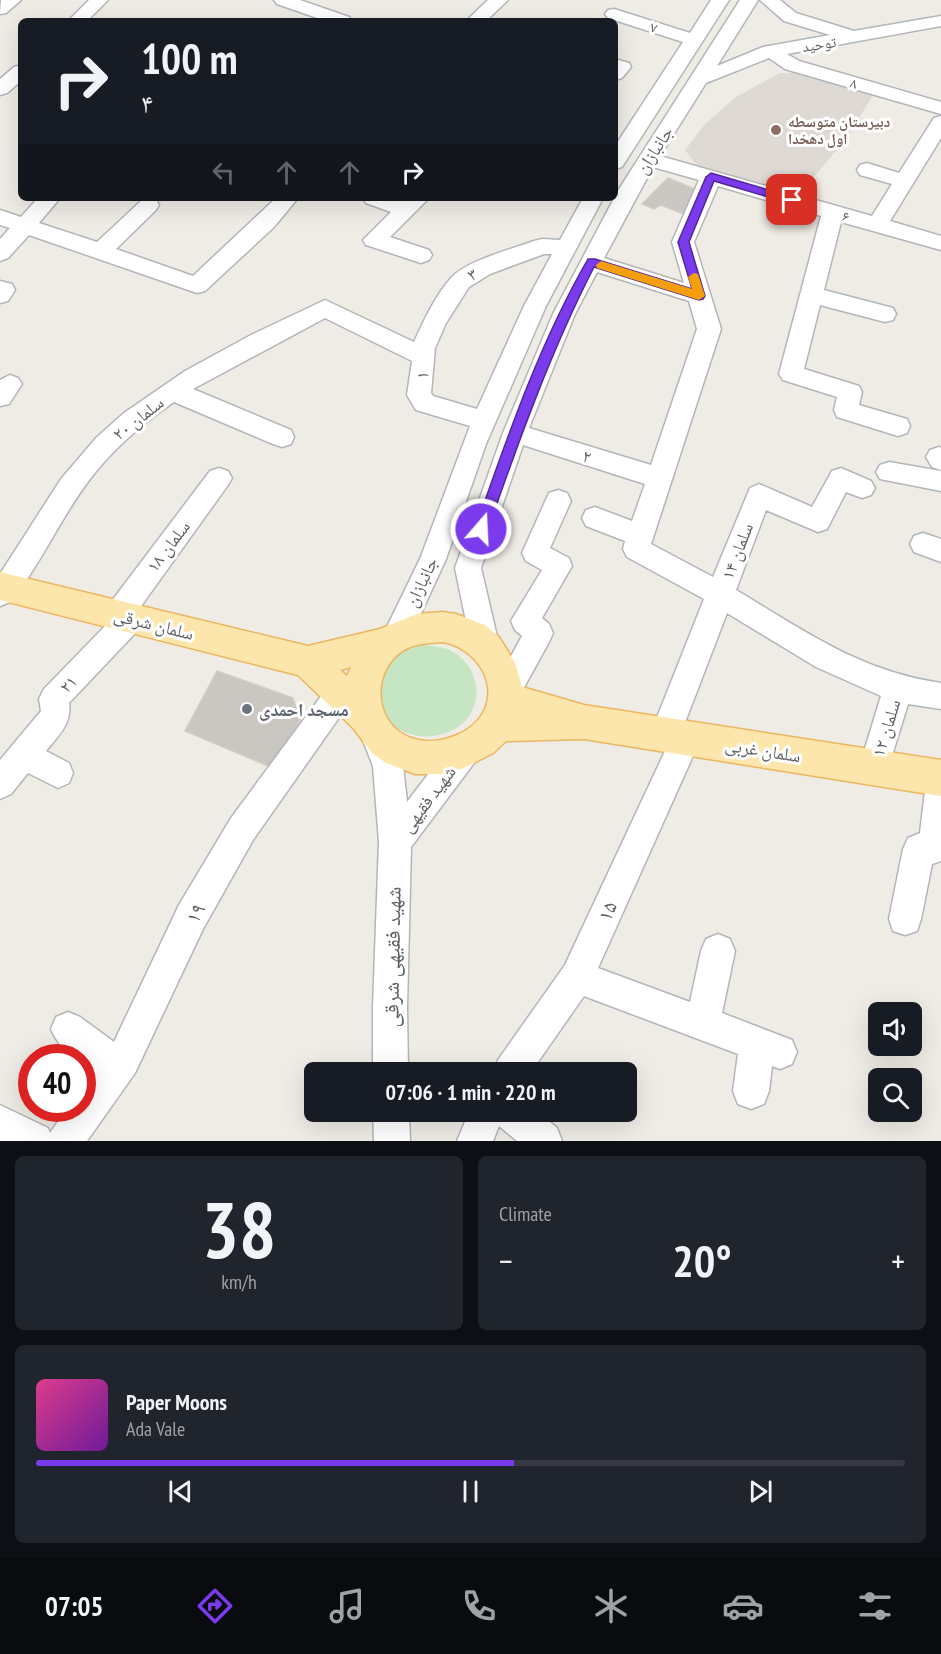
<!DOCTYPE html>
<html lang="en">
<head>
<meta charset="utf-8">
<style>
  :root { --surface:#171b24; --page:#20242c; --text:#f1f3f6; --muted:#9ea1a6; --line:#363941; --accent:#7c3aed }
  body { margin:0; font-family:"PT Sans Narrow","Noto Naskh Arabic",sans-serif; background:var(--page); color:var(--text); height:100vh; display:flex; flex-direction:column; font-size:22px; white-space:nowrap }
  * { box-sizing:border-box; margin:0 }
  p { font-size:20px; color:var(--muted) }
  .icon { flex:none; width:33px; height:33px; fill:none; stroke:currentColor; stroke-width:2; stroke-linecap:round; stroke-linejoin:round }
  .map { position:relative; height:1141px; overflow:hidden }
  .drawer { display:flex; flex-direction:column; gap:15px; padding:15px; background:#0d0f14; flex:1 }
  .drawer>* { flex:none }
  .banner { position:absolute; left:18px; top:18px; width:600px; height:183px; border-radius:9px; box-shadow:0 6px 24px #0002; background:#171b24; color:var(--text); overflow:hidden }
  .controls { position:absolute; left:868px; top:1002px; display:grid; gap:12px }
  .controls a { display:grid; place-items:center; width:54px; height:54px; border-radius:9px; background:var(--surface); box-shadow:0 6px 24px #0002; font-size:30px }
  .speed { position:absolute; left:18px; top:1044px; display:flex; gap:12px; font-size:30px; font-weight:700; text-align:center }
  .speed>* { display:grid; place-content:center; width:78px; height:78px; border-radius:50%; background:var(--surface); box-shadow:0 6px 24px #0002; line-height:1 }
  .speed .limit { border:9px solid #d22; background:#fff; color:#111 }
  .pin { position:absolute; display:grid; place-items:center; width:51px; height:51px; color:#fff; margin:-26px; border-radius:12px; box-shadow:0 3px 9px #0006 }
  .me { position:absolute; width:66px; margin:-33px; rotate:19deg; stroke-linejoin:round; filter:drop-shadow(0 0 4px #0008) }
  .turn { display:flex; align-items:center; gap:21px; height:126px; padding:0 24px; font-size:27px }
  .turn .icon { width:78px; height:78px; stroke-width:2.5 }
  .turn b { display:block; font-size:42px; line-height:51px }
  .lanes { display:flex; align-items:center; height:57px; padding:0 24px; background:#0003; justify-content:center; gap:30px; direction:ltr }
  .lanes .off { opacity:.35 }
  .big { font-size:45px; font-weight:700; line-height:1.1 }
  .drawer .tile { flex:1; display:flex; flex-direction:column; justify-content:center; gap:9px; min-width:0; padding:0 21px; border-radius:9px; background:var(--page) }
  .drawer .dial { align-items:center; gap:0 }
  .dial b { font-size:78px; line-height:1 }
  .song { display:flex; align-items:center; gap:18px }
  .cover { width:72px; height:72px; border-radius:9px; background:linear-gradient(135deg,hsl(330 70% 55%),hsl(280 70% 35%)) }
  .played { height:6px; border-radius:3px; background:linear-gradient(90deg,var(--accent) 55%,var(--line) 55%) }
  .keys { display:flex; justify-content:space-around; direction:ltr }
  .heat { display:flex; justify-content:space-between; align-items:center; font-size:33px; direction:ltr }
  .drawer .tiles { flex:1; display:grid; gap:15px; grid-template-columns:1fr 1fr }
  .tile:last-child { grid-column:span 2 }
  .trip { position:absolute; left:304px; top:1062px; width:333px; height:60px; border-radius:9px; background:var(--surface); box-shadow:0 6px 24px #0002; font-weight:700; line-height:60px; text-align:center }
  .tabs { display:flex; height:96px; justify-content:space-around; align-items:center; background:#090b0e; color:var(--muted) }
  .tabs .icon { width:42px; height:42px }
  .tabs .active { color:var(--accent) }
  .tabs b { font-size:27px; color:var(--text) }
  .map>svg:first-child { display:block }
  .education { fill:#dedad3 }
  .green { fill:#c6e5c2 }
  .building { fill:#cac6c1; stroke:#d3ccc3; stroke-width:1.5 }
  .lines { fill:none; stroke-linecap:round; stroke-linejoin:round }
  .minor-casing { stroke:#b2b6b9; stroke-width:3 }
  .major-casing { stroke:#ecb660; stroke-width:3 }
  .minor { fill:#fff; fill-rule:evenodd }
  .major { fill:#fce6ac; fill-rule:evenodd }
  .route { fill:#7c3aed; stroke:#51269a; stroke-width:1.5 }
  .slow { fill:#f59e0b }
  .education-dot { fill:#8d6e63; stroke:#fff; stroke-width:2 }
  .worship-dot { fill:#6b7280; stroke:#fff; stroke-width:2 }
  .labels { text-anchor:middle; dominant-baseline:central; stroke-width:6; stroke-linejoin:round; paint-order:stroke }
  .far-street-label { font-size:15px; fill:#5d6165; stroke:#fff }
  .far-education-label { font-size:15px; font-weight:bold; fill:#785e54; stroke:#fff; text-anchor:start }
  .street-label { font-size:18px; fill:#5d6165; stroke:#fff }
  .worship-label { font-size:18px; font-weight:bold; fill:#5b616d; stroke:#fff; text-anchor:start }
  .near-street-label { font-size:21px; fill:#5d6165; stroke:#fff }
</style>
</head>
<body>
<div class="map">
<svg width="941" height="1141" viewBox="0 0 941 1141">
  <rect width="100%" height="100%" fill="#efebe5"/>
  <path class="education" d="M780,73H796L873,95L848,136L800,194L697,166L685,150L705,124L736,97Z"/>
  <path class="green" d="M422,645C432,646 444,646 453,652C475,664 484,694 469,716C449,743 405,743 385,717C377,707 377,698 379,687C384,660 396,652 422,645Z"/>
  <path class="building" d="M668,178L697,190L684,214L661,205L654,209L642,204Z
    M217,671L293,698L300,720L273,768L185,731Z"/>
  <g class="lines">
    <g class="minor-casing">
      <path id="minor" d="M21,0L6,13L0,14L1,0Z
        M89,0H108L87,21H68Z
        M274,0H300L349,17L352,21H326L277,4Z
        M488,0H508L486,21H466Z
        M711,0H729L622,167L615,169V146L683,42L608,18L605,14L608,10L614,9L690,33Z
        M740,0H758L717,66L763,47L830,35L784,21L760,0H780L796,13L854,31L941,16V26L787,54L799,61L941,102V114L785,69L769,58L706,83L660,156L872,216L892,184L860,175L857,170L860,165L867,163L899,173L934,118L941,116V138L890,221L941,236V250L841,222L824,290L893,308L896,314L893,320L885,322L820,305L804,369L859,386L862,392L859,405L907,419L910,426L907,433L898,436L837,417L834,410L837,397L783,380L779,374L821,216L718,186L694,242L721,329L651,544L713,577L750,488L759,484L812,507L832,471L841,468L871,481L875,488L871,495L862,498L846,492L827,529L818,532L766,510L736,590C805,631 859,671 941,683V709L908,704L885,778L874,783L863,778L859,768L881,696L816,667L727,613L684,725L697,728L701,738L598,968L690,1002L701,951L706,939L718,934L730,939L735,951L722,1013L792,1040L797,1052L792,1064L780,1069L772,1066L769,1091L764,1104L751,1109L738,1104L733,1091L738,1054L584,996L531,1072H493L498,1060L565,965L666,749L654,745L650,735L704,599L627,557L623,549L625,541L586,526L582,518L586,510L595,507L632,521L645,484L523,445L481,568L499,645L495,654L485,658L475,654L471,645L455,568L503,433L553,314L619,189ZM653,167L699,180L672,242L684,283L604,258ZM597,272L689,301L697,329L651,465L529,428L575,314Z
        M615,59L629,63L631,67L622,78L615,80Z
        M21,65V81L7,93L0,95V79L14,67Z
        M38,198H60L39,223L97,242L142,200L149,198L156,200L159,205L156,210L116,249L193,276L276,198H298L274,227L205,291L197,293L29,235L8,258L0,261V239L10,228L0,225V210L21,217Z
        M363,198H394L403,201L406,198H429L390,237L429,250L432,255L429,260L421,263L366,245L363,240L391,212L366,203Z
        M583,198H603L546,306L486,444L446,559L406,646L396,650L386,646L382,637L420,559L470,426L416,410L407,395L412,361L325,318L193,389L291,430L294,437L291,444L282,447L273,444L174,402C143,423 113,449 90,479C64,513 46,553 21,588L10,602L0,606V574L61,479L97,437L124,413L185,371L251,335L325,300L414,342C424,320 436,294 452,277C468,260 513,249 534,241L542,239L560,240ZM544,254H552L524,306L477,409L433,396L431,393L435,348L446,323L469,287L490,274Z
        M0,281L12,284L15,290L8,301L0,303Z
        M10,375L18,378L22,384L9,404L0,406V380Z
        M939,447L941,448V470L932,467L926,457L930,450Z
        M889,462L941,471V491L880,479L876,472L880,465Z
        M219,468L228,471L232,478L228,485L139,609L145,618L141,627L69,703C72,724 58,736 46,751L69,763L73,773L69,783L58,788L28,773L11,794L0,799V760L41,711L39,699L44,689L108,623L104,615L108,606L210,471Z
        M558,490L567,493L571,501L550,548L569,558L572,566L542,618L549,624L553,633L549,642L516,702L506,706L496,702L491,693L522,636L515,630L511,621L542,570L526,561L522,553L549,493Z
        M923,533L941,539V562L914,552L910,544L914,536Z
        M340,680L350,684L355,693L350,702L253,840L203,929L135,1073L87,1141H0V1105L48,1128L50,1133L67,1108H82V1087L94,1071L82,1062V1058C68,1058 56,1041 51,1029L56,1017L68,1012L80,1017L114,1042L179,905L231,818L330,684Z
        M375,719L385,723L403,766L407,802L452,743L463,739L474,743L478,753L474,763L411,847L407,1007L408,1072H373V1007L379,842L373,766L360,733L365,723Z
        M941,768V861L932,864L921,919L917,931L905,935L893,931L889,919L903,849L908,838L920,833L926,783L930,773Z
        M373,1112H409L410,1141H374Z
        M469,1112H538L557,1128L562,1141H517L499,1126L493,1141H457Z"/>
    </g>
    <g class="major-casing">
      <path id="major" d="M0,572L308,646L380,629L417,614L442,612L456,614L485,625L499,637L515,663L522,687L584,705L941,760V796L584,739L506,741L493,753L464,768L444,774H415L386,763L372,753L354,729L298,675L0,600ZM442,642C472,646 498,679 485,709C474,734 438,746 414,739C370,726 370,664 410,647C420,643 432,643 442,642ZM351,667L347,676L340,670Z"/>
    </g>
    <use href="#minor" class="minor"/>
    <use href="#major" class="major"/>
  </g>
  <path class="route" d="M711,173L796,198L797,200L792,204L714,181L689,242L705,296L703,299L699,300L594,267C551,351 519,440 488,529L486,533H477L475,529C507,438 539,344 588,259H595L692,289L678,242L706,177Z"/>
  <path class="slow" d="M601,261L692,289L688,277L694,273L698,274L705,296L699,300L597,268L596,265Z"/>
  <circle class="education-dot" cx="776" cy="130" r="6"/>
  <circle class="worship-dot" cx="247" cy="709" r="6"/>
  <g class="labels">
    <g class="far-street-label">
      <text transform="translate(654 27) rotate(18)">۷</text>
      <text transform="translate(819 44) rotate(-9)">توحید</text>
      <text transform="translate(854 83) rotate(16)">۸</text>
      <text transform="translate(846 216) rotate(16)">۶</text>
    </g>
    <g class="far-education-label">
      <text x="788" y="121">دبیرستان متوسطه<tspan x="788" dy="17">اول دهخدا</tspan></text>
    </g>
    <g class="street-label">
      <text transform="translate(654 150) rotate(-57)">جانبازان</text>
      <text transform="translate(472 274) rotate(-30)">۳</text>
      <text transform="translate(422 375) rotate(-82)">۱</text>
      <text transform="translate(138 418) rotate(-38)">سلمان ۲۰</text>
      <text transform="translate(587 456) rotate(17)">۲</text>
      <text transform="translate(168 546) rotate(-53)">سلمان ۱۸</text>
      <text transform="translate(737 551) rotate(-69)">سلمان ۱۴</text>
      <text transform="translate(421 582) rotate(-65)">جانبازان</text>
      <text transform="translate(154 624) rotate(14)">سلمان شرقی</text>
      <text transform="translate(68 684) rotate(-46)">۲۱</text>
      <text transform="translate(886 728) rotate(-73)">سلمان ۱۲</text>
      <text transform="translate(763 750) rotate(9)">سلمان غربی</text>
      <text transform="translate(428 799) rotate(-53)">شهید فقیهی</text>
    </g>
    <g class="worship-label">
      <text x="259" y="709">مسجد احمدی</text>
    </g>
    <g class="near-street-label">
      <text transform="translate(607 911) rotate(-66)">۱۵</text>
      <text transform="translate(195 913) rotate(-62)">۱۹</text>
      <text transform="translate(392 957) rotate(-89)">شهید فقیهی شرقی</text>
    </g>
  </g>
</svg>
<div class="controls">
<a><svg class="icon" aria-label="sound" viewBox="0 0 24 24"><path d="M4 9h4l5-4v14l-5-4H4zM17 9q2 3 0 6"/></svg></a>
<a><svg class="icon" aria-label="search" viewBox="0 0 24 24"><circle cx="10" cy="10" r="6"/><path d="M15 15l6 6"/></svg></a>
</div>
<div class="speed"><div class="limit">40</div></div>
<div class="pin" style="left:792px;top:200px;background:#d93025"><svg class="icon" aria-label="arrive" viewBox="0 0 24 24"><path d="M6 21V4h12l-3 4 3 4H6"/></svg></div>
<svg class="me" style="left:481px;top:529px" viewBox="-20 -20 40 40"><circle r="17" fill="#7c3aed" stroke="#fff" stroke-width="3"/><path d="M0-11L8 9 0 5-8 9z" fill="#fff"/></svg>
<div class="trip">07:06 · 1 min · 220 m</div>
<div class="banner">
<div class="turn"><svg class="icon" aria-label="right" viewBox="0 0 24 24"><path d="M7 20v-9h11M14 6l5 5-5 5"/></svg><div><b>100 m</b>۴</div></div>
<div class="lanes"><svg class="icon off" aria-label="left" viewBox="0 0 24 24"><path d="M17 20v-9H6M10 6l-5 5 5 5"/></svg><svg class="icon off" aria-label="ahead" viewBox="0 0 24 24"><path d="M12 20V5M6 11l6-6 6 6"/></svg><svg class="icon off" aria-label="ahead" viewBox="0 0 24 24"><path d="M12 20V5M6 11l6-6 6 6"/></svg><svg class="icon" aria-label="right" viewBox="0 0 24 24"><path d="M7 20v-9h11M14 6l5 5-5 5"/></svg></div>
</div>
</div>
<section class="drawer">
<div class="tiles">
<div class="tile dial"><b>38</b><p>km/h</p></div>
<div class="tile"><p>Climate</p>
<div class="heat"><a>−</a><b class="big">20°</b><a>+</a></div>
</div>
<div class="tile">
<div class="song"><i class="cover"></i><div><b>Paper Moons</b><p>Ada Vale</p></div></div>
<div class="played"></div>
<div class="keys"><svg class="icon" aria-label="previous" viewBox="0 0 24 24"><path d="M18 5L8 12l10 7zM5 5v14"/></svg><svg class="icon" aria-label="pause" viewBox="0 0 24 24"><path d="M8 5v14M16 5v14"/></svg><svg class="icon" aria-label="next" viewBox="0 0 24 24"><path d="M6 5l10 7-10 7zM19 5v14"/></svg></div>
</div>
</div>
</section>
<nav class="tabs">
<b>07:05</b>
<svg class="icon active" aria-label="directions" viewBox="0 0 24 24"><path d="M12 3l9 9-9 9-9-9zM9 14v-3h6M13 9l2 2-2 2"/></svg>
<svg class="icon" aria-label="music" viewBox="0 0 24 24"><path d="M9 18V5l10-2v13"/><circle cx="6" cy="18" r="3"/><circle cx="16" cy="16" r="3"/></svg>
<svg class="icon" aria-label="phone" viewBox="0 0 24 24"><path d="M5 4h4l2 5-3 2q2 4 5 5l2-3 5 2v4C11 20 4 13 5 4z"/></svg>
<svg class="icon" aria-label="climate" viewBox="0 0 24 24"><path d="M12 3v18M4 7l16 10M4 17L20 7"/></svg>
<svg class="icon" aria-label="car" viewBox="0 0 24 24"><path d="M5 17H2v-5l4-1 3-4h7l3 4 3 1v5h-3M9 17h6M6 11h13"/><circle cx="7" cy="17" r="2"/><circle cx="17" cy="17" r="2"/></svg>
<svg class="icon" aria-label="filters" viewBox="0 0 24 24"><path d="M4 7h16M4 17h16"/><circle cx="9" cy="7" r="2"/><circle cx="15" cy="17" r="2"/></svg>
</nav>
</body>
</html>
